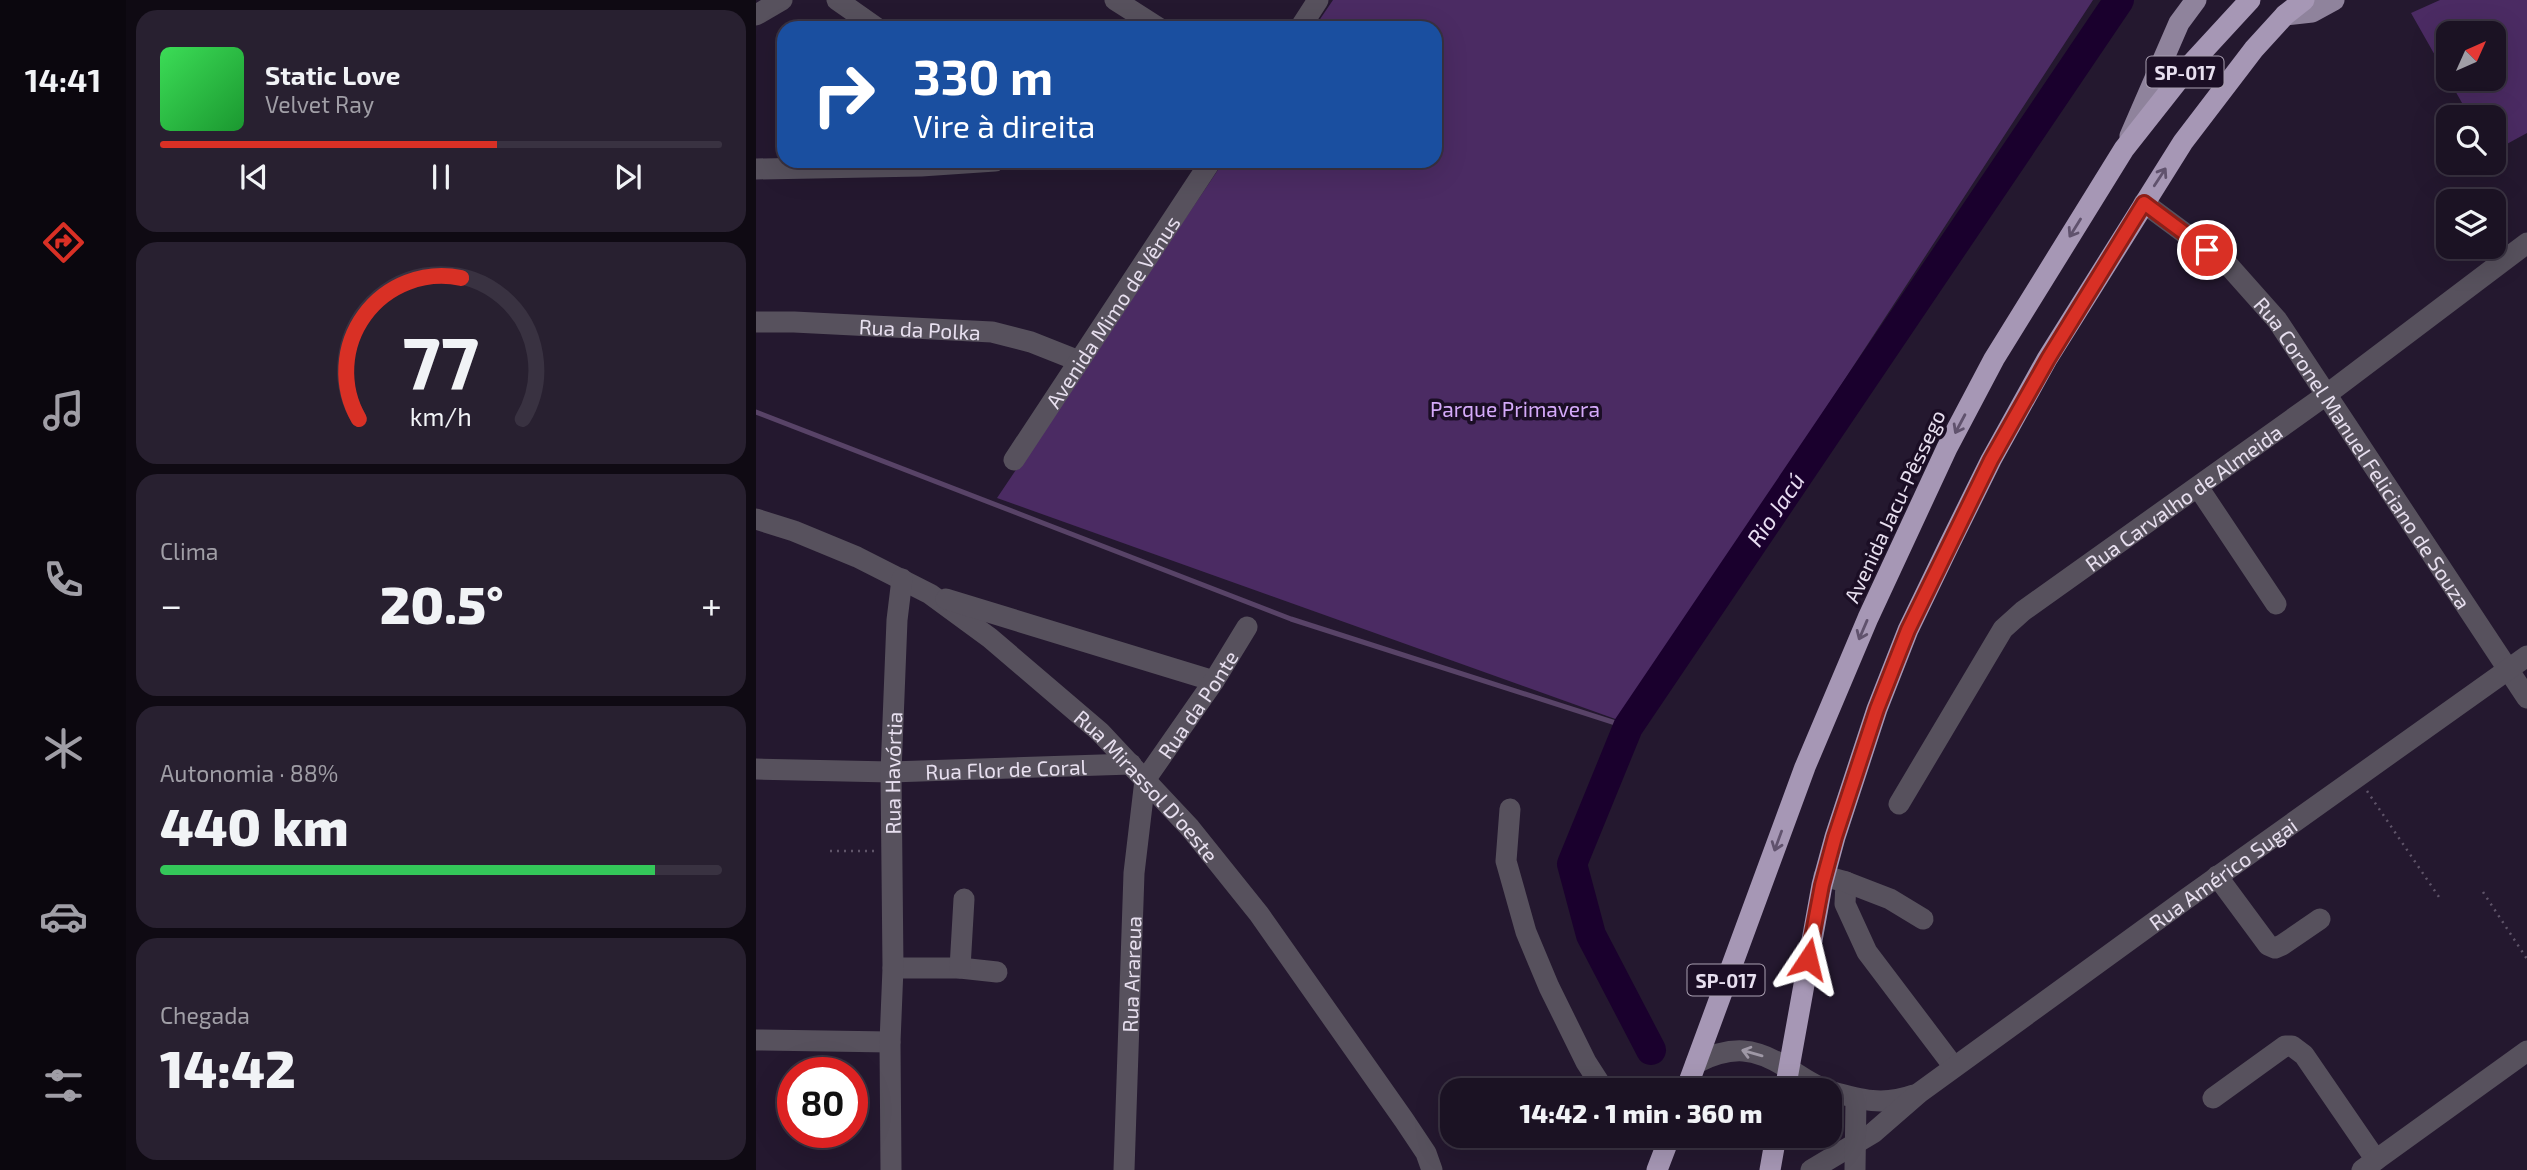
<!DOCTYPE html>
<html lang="pt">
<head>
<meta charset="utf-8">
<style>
  :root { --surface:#1b1223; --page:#282030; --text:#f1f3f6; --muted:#a09ea6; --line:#393241; --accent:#d93025 }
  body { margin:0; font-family:"Exo 2",sans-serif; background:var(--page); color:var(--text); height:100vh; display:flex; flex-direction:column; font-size:26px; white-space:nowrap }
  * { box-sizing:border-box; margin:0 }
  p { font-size:23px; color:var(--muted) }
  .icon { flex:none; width:38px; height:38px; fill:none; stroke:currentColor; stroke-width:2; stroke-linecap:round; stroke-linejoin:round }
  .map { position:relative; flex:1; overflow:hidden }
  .details { display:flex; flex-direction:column; gap:10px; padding:10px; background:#0f0a13; width:630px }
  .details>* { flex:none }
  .guide { position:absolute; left:21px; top:21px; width:665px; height:147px; border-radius:21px; box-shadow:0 7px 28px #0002,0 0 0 2px var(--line); background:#1a4fa0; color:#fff; overflow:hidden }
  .needle { width:46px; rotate:45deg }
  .controls { position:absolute; left:1680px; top:21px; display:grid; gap:14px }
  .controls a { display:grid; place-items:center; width:70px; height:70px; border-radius:14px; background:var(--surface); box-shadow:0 7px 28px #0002,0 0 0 2px var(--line); font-size:35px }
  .speed { position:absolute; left:21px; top:1057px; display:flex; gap:14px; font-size:35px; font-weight:700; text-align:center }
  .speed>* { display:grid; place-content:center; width:91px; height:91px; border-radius:50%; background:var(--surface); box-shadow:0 7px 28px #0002,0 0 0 2px var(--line); line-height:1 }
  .speed .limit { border:10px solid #d22; background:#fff; color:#111 }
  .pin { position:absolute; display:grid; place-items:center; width:60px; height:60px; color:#fff; margin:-30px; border:4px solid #fff; border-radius:50%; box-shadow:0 2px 7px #0007 }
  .me { position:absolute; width:77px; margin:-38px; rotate:10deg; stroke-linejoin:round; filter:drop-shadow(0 0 5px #0008) }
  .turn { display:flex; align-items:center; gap:24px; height:147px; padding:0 21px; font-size:32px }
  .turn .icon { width:91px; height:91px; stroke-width:2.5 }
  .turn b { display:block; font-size:49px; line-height:60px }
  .big { font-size:52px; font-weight:800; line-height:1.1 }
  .details .card { flex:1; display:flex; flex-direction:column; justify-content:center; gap:10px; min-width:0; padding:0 24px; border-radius:21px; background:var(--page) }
  .details .dial { align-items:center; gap:0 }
  .dial svg { height:182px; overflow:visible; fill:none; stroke:var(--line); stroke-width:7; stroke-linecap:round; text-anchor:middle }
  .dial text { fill:var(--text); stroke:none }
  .song { display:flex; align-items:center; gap:21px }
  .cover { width:84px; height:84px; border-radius:10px; background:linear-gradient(135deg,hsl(130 70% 55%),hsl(130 70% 35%)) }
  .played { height:7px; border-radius:4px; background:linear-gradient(90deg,var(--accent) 60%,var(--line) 60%) }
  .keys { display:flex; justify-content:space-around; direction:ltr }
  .heat { display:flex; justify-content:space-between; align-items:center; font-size:38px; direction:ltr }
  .charge { height:10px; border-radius:5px; background:linear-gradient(90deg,#34c759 88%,var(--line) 0) }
  .trip { position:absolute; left:684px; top:1078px; width:402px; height:70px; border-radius:21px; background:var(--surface); box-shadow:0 7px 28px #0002,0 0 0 2px var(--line); font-weight:800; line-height:70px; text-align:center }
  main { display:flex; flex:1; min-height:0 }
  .menu { display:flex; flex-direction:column; width:126px; justify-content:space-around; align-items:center; background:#0b070e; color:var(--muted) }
  .menu .icon { width:49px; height:49px }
  .menu .current { color:var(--accent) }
  .menu b { font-size:32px; color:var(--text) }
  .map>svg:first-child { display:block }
  .green { fill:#4b2b63; fill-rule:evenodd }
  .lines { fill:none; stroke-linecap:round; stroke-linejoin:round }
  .stream { stroke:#584367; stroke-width:5 }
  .river { stroke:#1a002d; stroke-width:30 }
  .path { stroke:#5f5469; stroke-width:2.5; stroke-dasharray:2 5; stroke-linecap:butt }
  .minor { stroke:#57515d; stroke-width:21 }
  .major { stroke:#8f839c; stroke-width:21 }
  .highway { stroke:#a697b5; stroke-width:21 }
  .oneway { stroke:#60526d }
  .oneway2 { stroke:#9f98a6 }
  .route-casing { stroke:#8d1f18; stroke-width:18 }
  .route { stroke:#d93025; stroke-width:12 }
  .labels { text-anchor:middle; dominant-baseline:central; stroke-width:7; stroke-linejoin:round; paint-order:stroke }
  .shield { fill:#1b0e25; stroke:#aaa0b2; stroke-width:2 }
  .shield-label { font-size:19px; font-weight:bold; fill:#e7dfef }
  .street-label { font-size:21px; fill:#e7dfef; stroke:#1b0e25 }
  .park-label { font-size:21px; fill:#d5aafa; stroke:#1b0e25 }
  .water-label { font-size:23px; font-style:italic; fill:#e7dcf1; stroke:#1b0e25 }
</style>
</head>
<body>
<main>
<nav class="menu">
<b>14:41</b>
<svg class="icon current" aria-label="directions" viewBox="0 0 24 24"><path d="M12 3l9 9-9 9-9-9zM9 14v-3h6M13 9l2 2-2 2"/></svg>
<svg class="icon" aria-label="music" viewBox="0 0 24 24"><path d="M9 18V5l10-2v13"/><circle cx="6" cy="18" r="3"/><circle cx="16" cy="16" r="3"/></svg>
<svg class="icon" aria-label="phone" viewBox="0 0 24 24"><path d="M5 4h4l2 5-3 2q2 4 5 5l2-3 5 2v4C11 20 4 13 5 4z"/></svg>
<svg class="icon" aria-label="climate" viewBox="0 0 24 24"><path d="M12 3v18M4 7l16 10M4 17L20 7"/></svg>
<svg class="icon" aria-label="car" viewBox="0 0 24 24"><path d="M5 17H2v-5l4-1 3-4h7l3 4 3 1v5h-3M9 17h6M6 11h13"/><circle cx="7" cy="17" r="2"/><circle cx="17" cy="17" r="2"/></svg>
<svg class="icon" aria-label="filters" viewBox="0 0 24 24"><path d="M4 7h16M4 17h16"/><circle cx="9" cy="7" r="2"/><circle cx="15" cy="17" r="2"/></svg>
</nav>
<section class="details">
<div class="card">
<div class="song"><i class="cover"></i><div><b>Static Love</b><p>Velvet Ray</p></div></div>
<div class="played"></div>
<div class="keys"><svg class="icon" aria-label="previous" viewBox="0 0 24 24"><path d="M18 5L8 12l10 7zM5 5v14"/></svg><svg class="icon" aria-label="pause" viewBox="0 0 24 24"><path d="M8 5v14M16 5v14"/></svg><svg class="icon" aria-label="next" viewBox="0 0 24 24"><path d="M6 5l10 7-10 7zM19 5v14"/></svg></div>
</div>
<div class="card dial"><svg viewBox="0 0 100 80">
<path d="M14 69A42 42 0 1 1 86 69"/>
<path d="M14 69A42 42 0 0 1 59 7" stroke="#d93025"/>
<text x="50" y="56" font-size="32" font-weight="700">77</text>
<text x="50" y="72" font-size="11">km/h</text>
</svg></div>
<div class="card"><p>Clima</p>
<div class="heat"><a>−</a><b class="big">20.5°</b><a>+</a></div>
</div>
<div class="card"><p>Autonomia · 88%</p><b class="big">440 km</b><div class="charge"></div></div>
<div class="card"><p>Chegada</p><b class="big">14:42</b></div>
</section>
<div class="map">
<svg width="1771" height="1170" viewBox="0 0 1771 1170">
  <rect width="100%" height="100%" fill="#24182f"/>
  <path class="green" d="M577,0H1337L865,721L241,498L468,161H679V28H558Z
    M1684,0H1771V133L1738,151V117H1714L1655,13ZM1692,33H1738V79H1692Z"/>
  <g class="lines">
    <path class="stream" d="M0,412L535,619L872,727"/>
    <path class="river" id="s1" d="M895,1050L835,935L816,864L872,727L1363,0"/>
    <path class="path" d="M1611,791L1685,900
      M74,851H118
      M1727,892L1771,959"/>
    <g class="minor">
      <path d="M81,0L121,28"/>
      <path d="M359,0L403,28"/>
      <path d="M0,15L26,0"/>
      <path d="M544,28L562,0"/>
      <path d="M0,169L165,166L239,161"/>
      <path id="s2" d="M1388,203L1473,266L1521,320L1771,698"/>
      <path id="s3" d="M0,322H38L236,332L275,342L323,361"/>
      <path id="s4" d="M258,460L455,161"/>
      <path d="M1442,487L1520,604"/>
      <path id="s5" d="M0,519L38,531L101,557L174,594L234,638L344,732L434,828L503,914L648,1120L670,1153L676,1170"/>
      <path d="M190,599L458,681"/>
      <path id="s6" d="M0,769L135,772L375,764"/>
      <path id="s7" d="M1143,804L1247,629L1267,611L1570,395L1771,243"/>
      <path d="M754,809L750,861L770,932L793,987L830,1062L848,1090"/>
      <path d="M1068,876L1090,882L1089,904L1111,952L1198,1067"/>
      <path d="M1461,876L1512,945L1519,948L1526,945L1564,919"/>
      <path d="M1090,882L1134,899L1167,919"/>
      <path d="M137,968H204L241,972"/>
      <path d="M204,968L208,899"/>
      <path d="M0,1040L134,1042"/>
      <path d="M940,1063C976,1045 999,1047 1033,1069C1046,1077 1056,1085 1071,1090"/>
      <path d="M1074,1091C1105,1100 1127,1106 1158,1095"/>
      <path d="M1457,1098L1529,1046H1536L1548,1055L1620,1160"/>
      <path id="s8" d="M135,1170L134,1042L137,968L135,772L141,620L146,579"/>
      <path id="s9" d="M368,1170L378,873L389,780L458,681L491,627"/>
      <path id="s10" d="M1055,1170L1117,1133L1163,1093L1430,899L1771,656"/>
      <path d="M1099,1170L1100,1099"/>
      <path d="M1606,1170L1771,1051"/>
    </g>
    <path class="major" d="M1529,15L1556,12L1578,0
      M1374,136L1423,23L1440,0"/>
    <path class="highway" d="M930,1090L1049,767L1112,618L1191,448L1238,359L1368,149L1435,64L1494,0
      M1029,1090L1066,885L1079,837L1121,709L1152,630L1193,545L1235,460L1291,359L1427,142L1498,49L1529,15L1548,0
      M901,1170L914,1136
      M1014,1170L1020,1136"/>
  </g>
  <defs><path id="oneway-shaft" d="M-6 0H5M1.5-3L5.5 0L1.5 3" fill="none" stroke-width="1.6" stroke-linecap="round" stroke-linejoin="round" transform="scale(1.75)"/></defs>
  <g class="oneway">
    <use href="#oneway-shaft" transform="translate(1404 177) rotate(-57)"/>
    <use href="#oneway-shaft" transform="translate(1319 228) rotate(122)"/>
    <use href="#oneway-shaft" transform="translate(1204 424) rotate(118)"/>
    <use href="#oneway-shaft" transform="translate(1107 630) rotate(113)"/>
    <use href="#oneway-shaft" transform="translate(1022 841) rotate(110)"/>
  </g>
  <use class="oneway2" href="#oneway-shaft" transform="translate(996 1053) rotate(-164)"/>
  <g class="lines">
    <g class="route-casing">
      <path id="route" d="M1052,959L1066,885L1079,837L1121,709L1152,630L1235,460L1292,359L1388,203L1451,250"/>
    </g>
    <use href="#route" class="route"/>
  </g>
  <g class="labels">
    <g class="shield">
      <rect x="1390.5" y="56.5" width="77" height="31" rx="5"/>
      <rect x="931.5" y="964.5" width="77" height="31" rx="5"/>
    </g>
    <g class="shield-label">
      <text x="1429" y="72">SP-017</text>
      <text x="970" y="980">SP-017</text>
    </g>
    <g class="street-label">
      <text stroke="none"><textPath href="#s4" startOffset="178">Avenida Mimo de Vênus</textPath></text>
      <text stroke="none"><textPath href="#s3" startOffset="164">Rua da Polka</textPath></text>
      <text stroke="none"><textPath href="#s2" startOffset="336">Rua Coronel Manuel Feliciano de Souza</textPath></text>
      <text stroke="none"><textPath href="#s7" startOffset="427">Rua Carvalho de Almeida</textPath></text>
      <text transform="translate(1138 506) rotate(-65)">Avenida Jacu-Pêssego</text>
      <text stroke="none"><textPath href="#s9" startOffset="483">Rua da Ponte</textPath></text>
      <text stroke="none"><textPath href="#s6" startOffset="250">Rua Flor de Coral</textPath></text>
      <text stroke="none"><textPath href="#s8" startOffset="397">Rua Havórtia</textPath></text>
      <text stroke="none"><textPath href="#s5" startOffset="480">Rua Mirassol D'oeste</textPath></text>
      <text stroke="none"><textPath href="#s10" startOffset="508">Rua Américo Sugai</textPath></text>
      <text stroke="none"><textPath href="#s9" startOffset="196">Rua Arareua</textPath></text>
    </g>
    <g class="park-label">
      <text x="759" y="408">Parque Primavera</text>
    </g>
    <g class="water-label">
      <text stroke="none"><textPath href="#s1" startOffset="614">Rio Jacú</textPath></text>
    </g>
  </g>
</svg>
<div class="controls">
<a><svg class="needle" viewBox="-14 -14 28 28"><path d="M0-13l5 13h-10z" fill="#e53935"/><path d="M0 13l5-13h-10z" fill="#a09ea6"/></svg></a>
<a><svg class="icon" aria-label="search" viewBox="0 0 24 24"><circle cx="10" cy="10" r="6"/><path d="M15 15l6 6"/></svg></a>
<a><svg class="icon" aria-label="layers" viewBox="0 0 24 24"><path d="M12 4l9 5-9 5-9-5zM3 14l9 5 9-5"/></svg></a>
</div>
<div class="speed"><div class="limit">80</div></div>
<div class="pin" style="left:1451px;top:250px;background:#d93025"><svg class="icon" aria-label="arrive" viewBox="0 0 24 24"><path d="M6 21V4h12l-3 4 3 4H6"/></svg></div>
<svg class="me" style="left:1052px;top:959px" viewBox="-20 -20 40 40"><path d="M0-17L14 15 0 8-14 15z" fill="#d93025" stroke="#fff" stroke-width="4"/></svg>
<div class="trip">14:42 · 1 min · 360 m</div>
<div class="guide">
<div class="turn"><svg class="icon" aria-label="right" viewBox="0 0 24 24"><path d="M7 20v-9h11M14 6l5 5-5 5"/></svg><div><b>330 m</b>Vire à direita</div></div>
</div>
</div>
</main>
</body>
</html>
